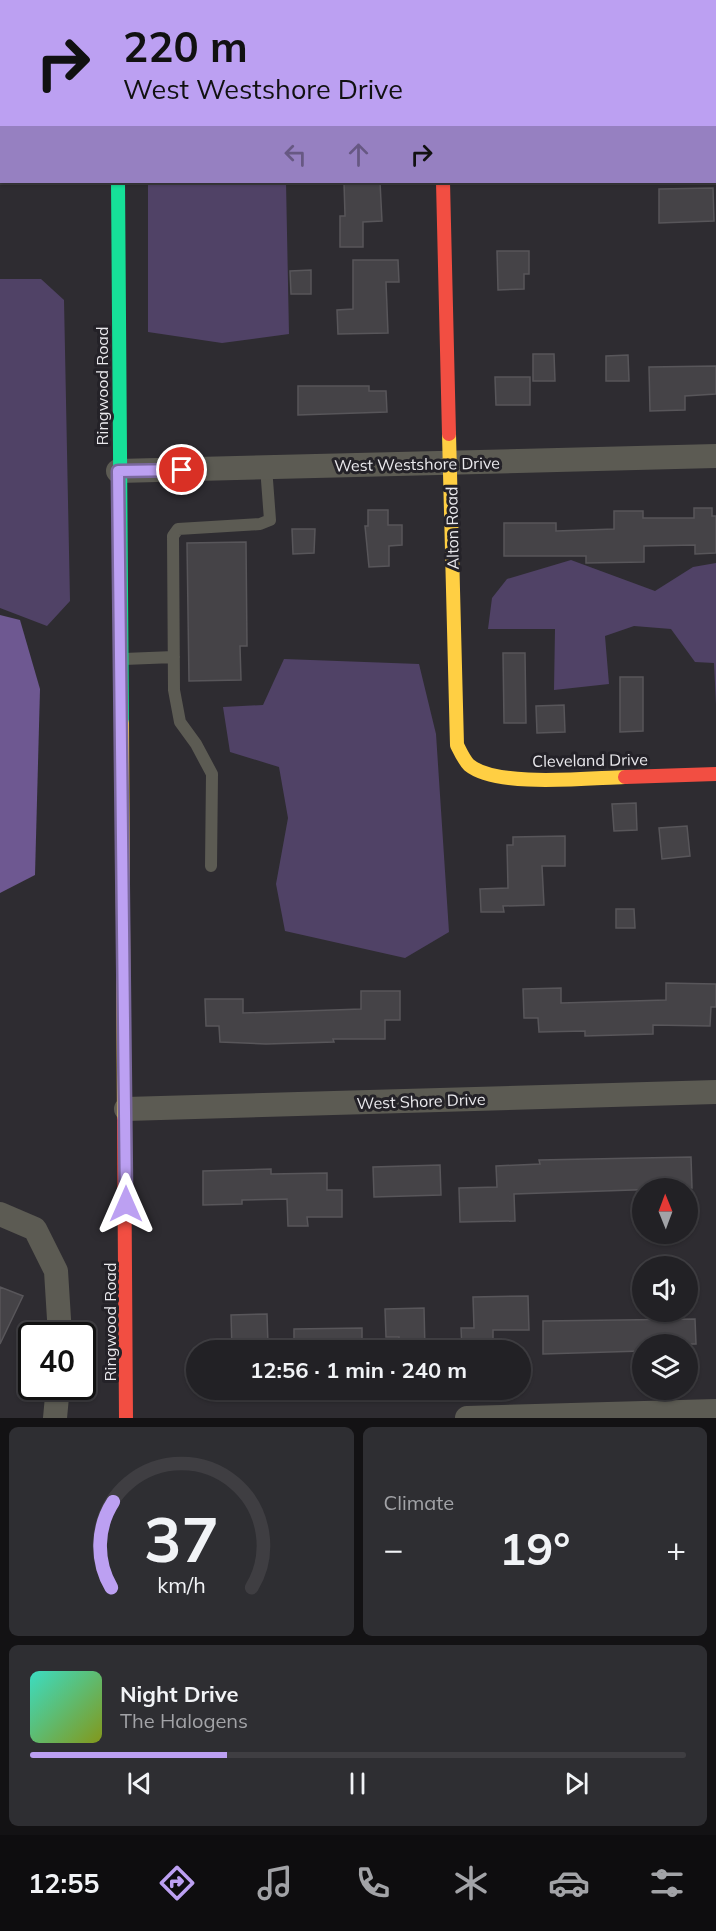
<!DOCTYPE html>
<html lang="en">
<head>
<meta charset="utf-8">
<style>
  :root { --surface:#222125; --page:#2e2e32; --text:#f1f3f6; --muted:#a2a3a7; --line:#3f3e42; --accent:#bca0f2 }
  body { margin:0; font-family:Mulish,sans-serif; background:var(--page); color:var(--text); height:100vh; display:flex; flex-direction:column; font-size:22px; white-space:nowrap }
  * { box-sizing:border-box; margin:0 }
  p { font-size:20px; color:var(--muted) }
  .icon { flex:none; width:33px; height:33px; fill:none; stroke:currentColor; stroke-width:2; stroke-linecap:round; stroke-linejoin:round }
  .map { position:relative; height:1418px; overflow:hidden }
  .panel { display:flex; flex-direction:column; gap:9px; padding:9px; background:#131214; flex:1 }
  .panel>* { flex:none }
  .banner { position:absolute; left:0px; top:0px; width:717px; height:183px; box-shadow:0 2px 4px #0004,0 0 0 2px var(--line); background:#bca0f2; color:#111; overflow:hidden }
  .needle { width:39px; rotate:359deg }
  .buttons { position:absolute; left:632px; top:1178px; display:grid; gap:12px }
  .buttons a { display:grid; place-items:center; width:66px; height:66px; border-radius:50%; background:var(--surface); box-shadow:0 2px 4px #0004,0 0 0 2px var(--line); font-size:30px }
  .speed { position:absolute; left:18px; top:1322px; display:flex; gap:12px; font-size:30px; font-weight:700; text-align:center }
  .speed>* { display:grid; place-content:center; width:78px; height:78px; border-radius:50%; background:var(--surface); box-shadow:0 2px 4px #0004,0 0 0 2px var(--line); line-height:1 }
  .speed .limit { border:3px solid #111; border-radius:9px; background:#fff; color:#111 }
  .pin { position:absolute; display:grid; place-items:center; width:51px; height:51px; color:#fff; margin:-26px; border:3px solid #fff; border-radius:50%; box-shadow:0 2px 6px #0007 }
  .me { position:absolute; width:66px; margin:-33px; rotate:0deg; stroke-linejoin:round; filter:drop-shadow(0 0 4px #0008) }
  .turn { display:flex; align-items:center; gap:21px; height:126px; padding:0 24px; font-size:27px }
  .turn .icon { width:78px; height:78px; stroke-width:2.5 }
  .turn b { display:block; font-size:42px; line-height:51px }
  .lanes { display:flex; align-items:center; height:57px; padding:0 24px; background:#0003; justify-content:center; gap:30px; direction:ltr }
  .lanes .off { opacity:.35 }
  .big { font-size:45px; font-weight:700; line-height:1.1 }
  .panel .tile { flex:1; display:flex; flex-direction:column; justify-content:center; gap:9px; min-width:0; padding:0 21px; border-radius:9px; background:var(--page) }
  .panel .dial { align-items:center; gap:0 }
  .dial svg { height:156px; overflow:visible; fill:none; stroke:var(--line); stroke-width:7; stroke-linecap:round; text-anchor:middle }
  .dial text { fill:var(--text); stroke:none }
  .song { display:flex; align-items:center; gap:18px }
  .cover { width:72px; height:72px; border-radius:9px; background:linear-gradient(135deg,hsl(170 70% 55%),hsl(70 70% 35%)) }
  .played { height:6px; border-radius:3px; background:linear-gradient(90deg,var(--accent) 30%,var(--line) 30%) }
  .keys { display:flex; justify-content:space-around; direction:ltr }
  .heat { display:flex; justify-content:space-between; align-items:center; font-size:33px; direction:ltr }
  .panel .tiles { flex:1; display:grid; gap:9px; grid-template-columns:1fr 1fr }
  .tile:last-child { grid-column:span 2 }
  .trip { position:absolute; left:186px; top:1340px; width:345px; height:60px; border-radius:30px; background:var(--surface); box-shadow:0 2px 4px #0004,0 0 0 2px var(--line); font-weight:700; line-height:60px; text-align:center }
  .menu { display:flex; height:96px; justify-content:space-around; align-items:center; background:#0e0d0f; color:var(--muted) }
  .menu .icon { width:42px; height:42px }
  .menu .on { color:var(--accent) }
  .menu b { font-size:27px; color:var(--text) }
  .map>svg:first-child { display:block }
  .green { fill:#504266 }
  .water { fill:#6e5891 }
  .building { fill:#454347; stroke:#58565a; stroke-width:1.5 }
  .lines { fill:none; stroke-linecap:round; stroke-linejoin:round }
  .lane { stroke:#5c5b53; stroke-width:12 }
  .street { stroke:#5c5b53; stroke-width:24 }
  .fast { stroke:#16e098; stroke-width:14 }
  .slow { stroke:#ffcf43; stroke-width:14 }
  .jam { stroke:#f24e42; stroke-width:14 }
  .route-casing { stroke:#7a689d; stroke-width:15 }
  .route { stroke:#bca0f2; stroke-width:10 }
  .labels { text-anchor:middle; dominant-baseline:central; stroke-width:6; stroke-linejoin:round; paint-order:stroke }
  .street-label { font-size:16px; fill:#eae9ed; stroke:#242228 }
</style>
</head>
<body>
<div class="map">
<svg width="716" height="1418" viewBox="0 0 716 1418">
  <rect width="100%" height="100%" fill="#2e2c31"/>
  <path class="green" d="M654,0H716V108V2L652,1Z
    M148,182H286L289,334L222,343L148,332Z
    M0,279H41L64,300L70,601L47,626L0,608Z
    M571,560L655,591L693,567L716,563V705L714,663L695,662L671,629L634,626L605,636L609,684L554,690L555,629H488L492,598L507,579Z
    M284,659L419,664L436,734L449,932L405,958L285,931L276,884L288,818L279,767L230,752L223,707L263,705Z"/>
  <path class="water" d="M0,615L20,620L40,689L35,875L0,893Z"/>
  <path class="building" d="M344,182H380L382,221L363,222V247H340V216H345Z
    M713,188L714,221L659,223V189Z
    M497,251H529V274H524V289L498,290Z
    M353,260H398L399,282H386L388,333L338,334L337,310L353,309Z
    M311,270V294H291L290,271Z
    M533,354H554L555,381H533Z
    M628,355L629,381H606V356Z
    M716,366V394L685,396V410L650,411L649,367Z
    M495,377H530V405H496Z
    M298,386H369V391H386L387,412L298,415Z
    M694,508H712V516H716V553L695,554V545L644,546V562L586,563V556H504V523H556V531L614,529V511H643V518H694Z
    M368,510H388V525H402V545L389,546V566L369,567L365,526H368Z
    M292,529H315L314,553L293,554Z
    M246,542L247,646H240L241,680L189,681L187,543Z
    M503,653H525L526,723H504Z
    M620,677H643V731L620,732Z
    M564,705L565,732L537,733L536,706Z
    M636,803L637,830L614,831L612,804Z
    M687,826L690,856L662,859L659,828Z
    M565,836V866H542L544,905L503,906L504,912H481L480,889L508,888L507,845H513V837Z
    M616,909H634L635,928H616Z
    M666,983L716,984V1007H711L710,1026L653,1025V1034L585,1036V1031L539,1032L538,1018H524L523,989L561,988V1003L666,1000Z
    M361,991H400V1020H385V1039H333L334,1042L266,1044L220,1042L219,1026H206L205,999H243V1013L361,1009Z
    M691,1157L692,1188L514,1194L515,1221L460,1222L459,1188L497,1187L496,1166L540,1164L539,1160Z
    M440,1165L441,1195L374,1197L373,1167Z
    M271,1169V1174L327,1173V1190H342V1217H307L308,1226H288L287,1199L242,1200V1204L203,1205V1171Z
    M0,1287L23,1296L0,1344Z
    M528,1296L529,1330H493V1350H462L461,1328H474L473,1297Z
    M424,1308L425,1350H399V1337H386L385,1309Z
    M267,1314L268,1344H256L257,1350H232L231,1315Z
    M695,1319L696,1344H642V1351L543,1354V1321Z
    M362,1328V1350H294V1329Z"/>
  <g class="lines">
    <path class="lane" d="M177,2L178,0
      M0,113H2
      M124,659L174,657
      M211,866L212,774L196,744L180,722L174,690L173,536L178,529L260,524L270,520L266,467"/>
    <path class="street" d="M440,0V2
      M118,471L716,456
      M126,1109L716,1092
      M0,1214L35,1229L56,1271L60,1335
      M55,1418L58,1386
      M467,1418L716,1411"/>
    <path class="fast" d="M117,0V2
      M118,182L122,723"/>
    <path class="slow" d="M449,434L457,745C460,751 464,760 469,765C497,788 588,778 625,777
      M122,723L124,1120"/>
    <path class="jam" d="M443,182L449,434
      M625,777L716,774
      M124,1120L126,1418"/>
  </g>
  <g class="lines">
    <g class="route-casing">
      <path id="route" d="M126,1204L118,471L182,470"/>
    </g>
    <use href="#route" class="route"/>
  </g>
  <g class="labels">
    <g class="street-label">
      <text transform="translate(102 386) rotate(-90)">Ringwood Road</text>
      <text transform="translate(417 464) rotate(-1)">West Westshore Drive</text>
      <text transform="translate(452 528) rotate(-91)">Alton Road</text>
      <text transform="translate(590 760) rotate(-1)">Cleveland Drive</text>
      <text transform="translate(421 1101) rotate(-2)">West Shore Drive</text>
      <text transform="translate(110 1322) rotate(-90)">Ringwood Road</text>
    </g>
  </g>
</svg>
<div class="buttons">
<a><svg class="needle" viewBox="-14 -14 28 28"><path d="M0-13l5 13h-10z" fill="#e53935"/><path d="M0 13l5-13h-10z" fill="#a2a3a7"/></svg></a>
<a><svg class="icon" aria-label="sound" viewBox="0 0 24 24"><path d="M4 9h4l5-4v14l-5-4H4zM17 9q2 3 0 6"/></svg></a>
<a><svg class="icon" aria-label="layers" viewBox="0 0 24 24"><path d="M12 4l9 5-9 5-9-5zM3 14l9 5 9-5"/></svg></a>
</div>
<div class="speed"><div class="limit">40</div></div>
<div class="pin" style="left:182px;top:470px;background:#d93025"><svg class="icon" aria-label="arrive" viewBox="0 0 24 24"><path d="M6 21V4h12l-3 4 3 4H6"/></svg></div>
<svg class="me" style="left:126px;top:1204px" viewBox="-20 -20 40 40"><path d="M0-17L14 15 0 8-14 15z" fill="#bca0f2" stroke="#fff" stroke-width="4"/></svg>
<div class="trip">12:56 · 1 min · 240 m</div>
<div class="banner">
<div class="turn"><svg class="icon" aria-label="right" viewBox="0 0 24 24"><path d="M7 20v-9h11M14 6l5 5-5 5"/></svg><div><b>220 m</b>West Westshore Drive</div></div>
<div class="lanes"><svg class="icon off" aria-label="left" viewBox="0 0 24 24"><path d="M17 20v-9H6M10 6l-5 5 5 5"/></svg><svg class="icon off" aria-label="ahead" viewBox="0 0 24 24"><path d="M12 20V5M6 11l6-6 6 6"/></svg><svg class="icon" aria-label="right" viewBox="0 0 24 24"><path d="M7 20v-9h11M14 6l5 5-5 5"/></svg></div>
</div>
</div>
<section class="panel">
<div class="tiles">
<div class="tile dial"><svg viewBox="0 0 100 80">
<path d="M14 69A42 42 0 1 1 86 69"/>
<path d="M14 69A42 42 0 0 1 15 25" stroke="#bca0f2"/>
<text x="50" y="56" font-size="32" font-weight="700">37</text>
<text x="50" y="72" font-size="11">km/h</text>
</svg></div>
<div class="tile"><p>Climate</p>
<div class="heat"><a>−</a><b class="big">19°</b><a>+</a></div>
</div>
<div class="tile">
<div class="song"><i class="cover"></i><div><b>Night Drive</b><p>The Halogens</p></div></div>
<div class="played"></div>
<div class="keys"><svg class="icon" aria-label="previous" viewBox="0 0 24 24"><path d="M18 5L8 12l10 7zM5 5v14"/></svg><svg class="icon" aria-label="pause" viewBox="0 0 24 24"><path d="M8 5v14M16 5v14"/></svg><svg class="icon" aria-label="next" viewBox="0 0 24 24"><path d="M6 5l10 7-10 7zM19 5v14"/></svg></div>
</div>
</div>
</section>
<nav class="menu">
<b>12:55</b>
<svg class="icon on" aria-label="directions" viewBox="0 0 24 24"><path d="M12 3l9 9-9 9-9-9zM9 14v-3h6M13 9l2 2-2 2"/></svg>
<svg class="icon" aria-label="music" viewBox="0 0 24 24"><path d="M9 18V5l10-2v13"/><circle cx="6" cy="18" r="3"/><circle cx="16" cy="16" r="3"/></svg>
<svg class="icon" aria-label="phone" viewBox="0 0 24 24"><path d="M5 4h4l2 5-3 2q2 4 5 5l2-3 5 2v4C11 20 4 13 5 4z"/></svg>
<svg class="icon" aria-label="climate" viewBox="0 0 24 24"><path d="M12 3v18M4 7l16 10M4 17L20 7"/></svg>
<svg class="icon" aria-label="car" viewBox="0 0 24 24"><path d="M5 17H2v-5l4-1 3-4h7l3 4 3 1v5h-3M9 17h6M6 11h13"/><circle cx="7" cy="17" r="2"/><circle cx="17" cy="17" r="2"/></svg>
<svg class="icon" aria-label="filters" viewBox="0 0 24 24"><path d="M4 7h16M4 17h16"/><circle cx="9" cy="7" r="2"/><circle cx="15" cy="17" r="2"/></svg>
</nav>
</body>
</html>
